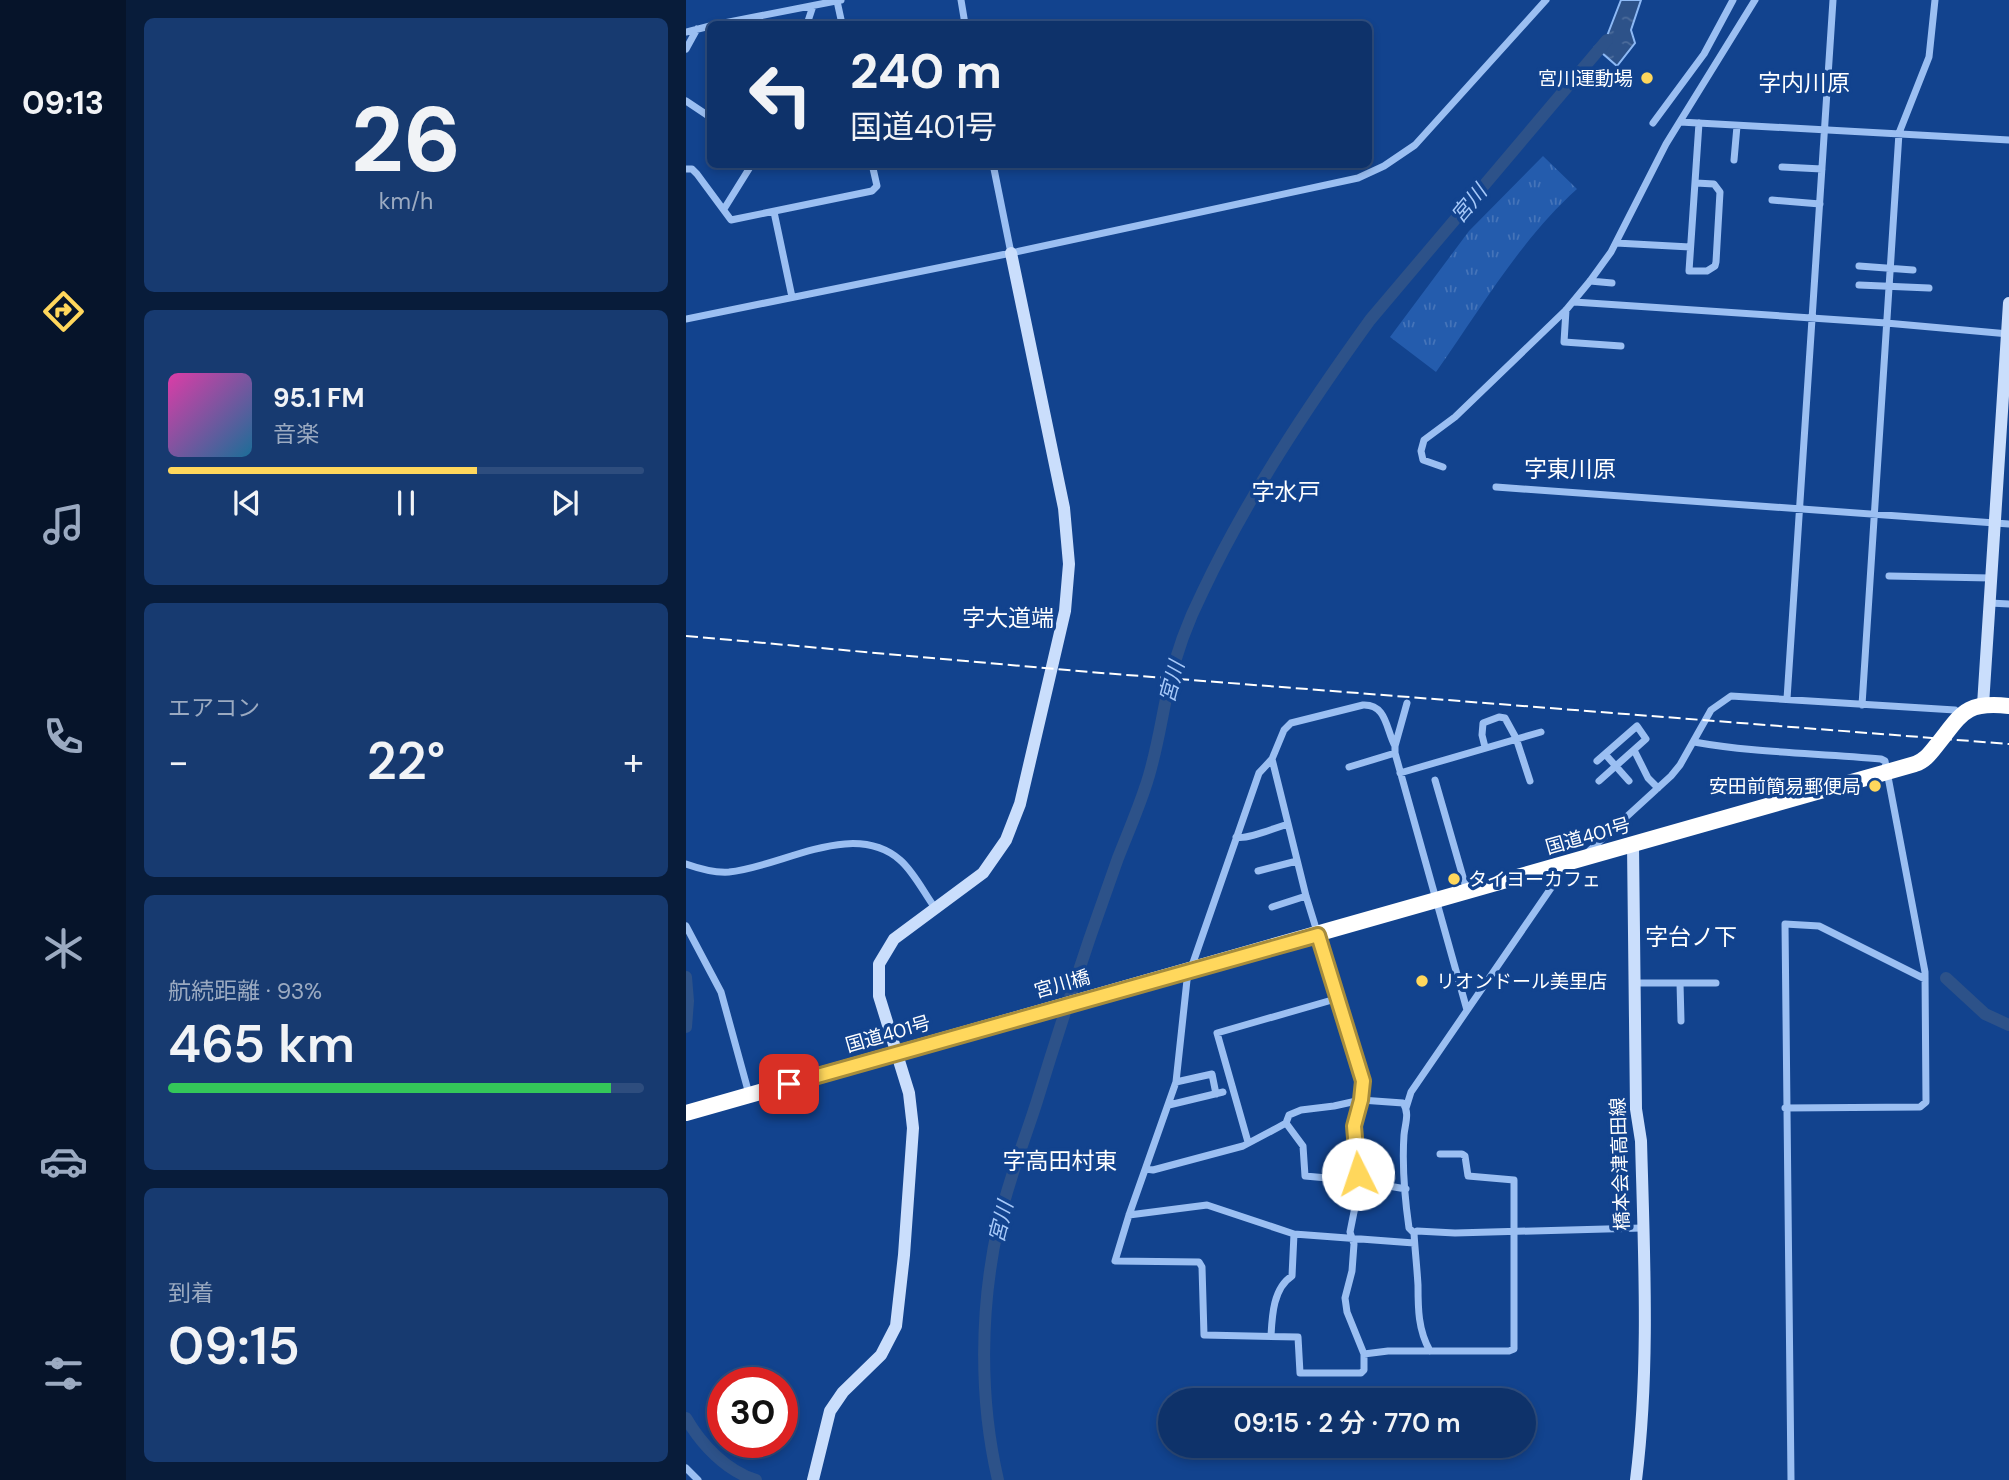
<!DOCTYPE html>
<html lang="ja">
<head>
<meta charset="utf-8">
<style>
  :root { --surface:#0e326a; --page:#173a70; --text:#f1f3f6; --muted:#9baac1; --line:#2e4d7e; --accent:#ffd75c }
  body { margin:0; font-family:"DM Sans","Noto Sans JP",sans-serif; background:var(--page); color:var(--text); height:100vh; display:flex; flex-direction:column; font-size:26px; white-space:nowrap }
  * { box-sizing:border-box; margin:0 }
  p { font-size:23px; color:var(--muted) }
  .icon { flex:none; width:38px; height:38px; fill:none; stroke:currentColor; stroke-width:2; stroke-linecap:round; stroke-linejoin:round }
  .map { position:relative; flex:1; overflow:hidden }
  .details { display:flex; flex-direction:column; gap:18px; padding:18px; background:#081c3a; width:560px }
  .details>* { flex:none }
  .guide { position:absolute; left:21px; top:21px; width:665px; height:147px; border-radius:10px; box-shadow:0 4px 10px #0003,0 0 0 2px var(--line); background:#0e326a; color:var(--text); overflow:hidden }
  .speed { position:absolute; left:21px; top:1367px; display:flex; gap:14px; font-size:35px; font-weight:700; text-align:center }
  .speed>* { display:grid; place-content:center; width:91px; height:91px; border-radius:50%; background:var(--surface); box-shadow:0 4px 10px #0003,0 0 0 2px var(--line); line-height:1 }
  .speed .limit { border:10px solid #d22; background:#fff; color:#111 }
  .pin { position:absolute; display:grid; place-items:center; width:60px; height:60px; color:#fff; margin:-30px; border-radius:14px; box-shadow:0 4px 10px #0006 }
  .me { position:absolute; width:77px; margin:-38px; rotate:356deg; stroke-linejoin:round; filter:drop-shadow(0 0 5px #0008) }
  .turn { display:flex; align-items:center; gap:24px; height:147px; padding:0 28px; font-size:32px }
  .turn .icon { width:91px; height:91px; stroke-width:2.5 }
  .turn b { display:block; font-size:49px; line-height:60px }
  .big { font-size:52px; font-weight:600; line-height:1.1 }
  .details .card { flex:1; display:flex; flex-direction:column; justify-content:center; gap:10px; min-width:0; padding:0 24px; border-radius:10px; background:var(--page) }
  .details .dial { align-items:center; gap:0 }
  .dial b { font-size:91px; line-height:1 }
  .song { display:flex; align-items:center; gap:21px }
  .cover { width:84px; height:84px; border-radius:10px; background:linear-gradient(135deg,hsl(320 70% 55%),hsl(200 70% 35%)) }
  .played { height:7px; border-radius:4px; background:linear-gradient(90deg,var(--accent) 65%,var(--line) 65%) }
  .keys { display:flex; justify-content:space-around; direction:ltr }
  .heat { display:flex; justify-content:space-between; align-items:center; font-size:38px; direction:ltr }
  .charge { height:10px; border-radius:5px; background:linear-gradient(90deg,#34c759 93%,var(--line) 0) }
  .trip { position:absolute; left:472px; top:1388px; width:378px; height:70px; border-radius:35px; background:var(--surface); box-shadow:0 4px 10px #0003,0 0 0 2px var(--line); font-weight:600; line-height:70px; text-align:center }
  main { display:flex; flex:1; min-height:0 }
  .tabs { display:flex; flex-direction:column; width:126px; justify-content:space-around; align-items:center; background:#06142a; color:var(--muted) }
  .tabs .icon { width:49px; height:49px }
  .tabs .active { color:var(--accent) }
  .tabs b { font-size:32px; color:var(--text) }
  .map>svg:first-child { display:block }
  .grass { fill:url(#grass-tufts) }
  .water { fill:url(#water-ripples); stroke:#8db9f5; stroke-width:2 }
  .lines { fill:none; stroke-linecap:round; stroke-linejoin:round }
  .river { stroke:#2d5289; stroke-width:12 }
  .street { stroke:#9bbff2; stroke-width:7 }
  .secondary { stroke:#cadefc; stroke-width:12 }
  .highway { stroke:#fff; stroke-width:16 }
  .rail { stroke:#fff; stroke-width:2; stroke-dasharray:12 5; stroke-linecap:butt }
  .route-casing { stroke:#a68c3c; stroke-width:18 }
  .route { stroke:#ffd75c; stroke-width:12 }
  .poi-dot { fill:#ffd75c; stroke:#12438e; stroke-width:2.5 }
  .labels { text-anchor:middle; dominant-baseline:central; stroke-width:7; stroke-linejoin:round; paint-order:stroke }
  .poi-label { font-size:19px; fill:#fff; stroke:#12438e; text-anchor:end }
  .street-label { font-size:19px; fill:#fff; stroke:#12438e }
  .water-label { font-size:21px; font-style:italic; fill:#a7c9f9; stroke:#12438e }
  .quarter-label { font-size:23px; fill:#fff; stroke:#12438e }
</style>
</head>
<body>
<main>
<nav class="tabs">
<b>09:13</b>
<svg class="icon active" aria-label="directions" viewBox="0 0 24 24"><path d="M12 3l9 9-9 9-9-9zM9 14v-3h6M13 9l2 2-2 2"/></svg>
<svg class="icon" aria-label="music" viewBox="0 0 24 24"><path d="M9 18V5l10-2v13"/><circle cx="6" cy="18" r="3"/><circle cx="16" cy="16" r="3"/></svg>
<svg class="icon" aria-label="phone" viewBox="0 0 24 24"><path d="M5 4h4l2 5-3 2q2 4 5 5l2-3 5 2v4C11 20 4 13 5 4z"/></svg>
<svg class="icon" aria-label="climate" viewBox="0 0 24 24"><path d="M12 3v18M4 7l16 10M4 17L20 7"/></svg>
<svg class="icon" aria-label="car" viewBox="0 0 24 24"><path d="M5 17H2v-5l4-1 3-4h7l3 4 3 1v5h-3M9 17h6M6 11h13"/><circle cx="7" cy="17" r="2"/><circle cx="17" cy="17" r="2"/></svg>
<svg class="icon" aria-label="filters" viewBox="0 0 24 24"><path d="M4 7h16M4 17h16"/><circle cx="9" cy="7" r="2"/><circle cx="15" cy="17" r="2"/></svg>
</nav>
<section class="details">
<div class="card dial"><b>26</b><p>km/h</p></div>
<div class="card">
<div class="song"><i class="cover"></i><div><b>95.1 FM</b><p>音楽</p></div></div>
<div class="played"></div>
<div class="keys"><svg class="icon" aria-label="previous" viewBox="0 0 24 24"><path d="M18 5L8 12l10 7zM5 5v14"/></svg><svg class="icon" aria-label="pause" viewBox="0 0 24 24"><path d="M8 5v14M16 5v14"/></svg><svg class="icon" aria-label="next" viewBox="0 0 24 24"><path d="M6 5l10 7-10 7zM19 5v14"/></svg></div>
</div>
<div class="card"><p>エアコン</p>
<div class="heat"><a>−</a><b class="big">22°</b><a>+</a></div>
</div>
<div class="card"><p>航続距離 · 93%</p><b class="big">465 km</b><div class="charge"></div></div>
<div class="card"><p>到着</p><b class="big">09:15</b></div>
</section>
<div class="map">
<svg width="1323" height="1480" viewBox="0 0 1323 1480">
  <defs>
    <pattern id="grass-tufts" width="24" height="20" patternUnits="userSpaceOnUse" patternTransform="scale(1.75)"><rect width="24" height="20" fill="#245cad"/><path d="M3 7l-1-3M5 7V3M7 7l1-3M15 17l-1-3M17 17v-4M19 17l1-3" fill="none" stroke="#4574b9"/></pattern>
    <pattern id="water-ripples" width="26" height="14" patternUnits="userSpaceOnUse" patternTransform="scale(1.75)"><rect width="26" height="14" fill="#2d5289"/><path d="M2 4q2-2 4 0t4 0M15 11q2-2 4 0t4 0" fill="none" stroke="#4c6c9b"/></pattern>
  </defs>
  <rect width="100%" height="100%" fill="#12438e"/>
  <path class="grass" d="M857,156L891,189C834,240 794,310 750,372L704,337L783,231Z"/>
  <path class="water" d="M935,0H955L945,30L949,43L931,66L909,47L921,36Z"/>
  <g class="lines">
    <path class="river" d="M0,977L2,1001L0,1027
      M1260,978L1299,1014L1323,1025
      M0,1418C15,1444 40,1471 70,1480
      M312,1480C293,1398 294,1309 312,1226C321,1184 338,1142 351,1101C376,1019 403,938 432,858C441,835 451,812 459,788C471,754 475,719 483,685C490,653 502,621 517,591C562,496 622,406 684,320L921,40"/>
    <path class="street" d="M275,0L279,24
      M151,1L156,24
      M33,24L155,0
      M121,24L127,6
      M0,32L24,26
      M0,49L11,29
      M0,101L24,117
      M994,122L1323,140
      M967,123L1018,54L1047,0
      M1048,160L1051,126
      M307,164L325,253
      M1096,167L1136,169
      M0,169H6L11,174L45,220L186,191L191,186L186,164
      M1010,183L1028,184L1034,192L1030,262L1029,266L1021,271H1003L1013,123
      M1086,200L1134,204
      M38,209L66,164
      M88,212L106,297
      M930,243L1004,247
      M1173,266L1227,270
      M904,281L926,283
      M1173,285L1243,288
      M888,302L1200,323L1323,334
      M880,310L878,342L935,346
      M0,319L325,253L672,178L698,166L729,145L860,0
      M757,467L737,460L735,451L738,440L769,417L880,310L904,281L925,252L980,144L1069,0
      M810,487L1323,524
      M1203,576L1305,578
      M1304,603L1323,604
      M1101,699L1147,0
      M721,703L709,746V753L781,1010
      M1176,705L1213,133L1243,57L1249,0
      M1008,742C1069,753 1133,753 1195,759L1199,761L1239,972L1240,1102L1234,1107L1099,1108
      M709,746C700,730 701,704 677,705L605,723L598,730L586,759L620,896L677,1081L675,1100L668,1126L673,1187L664,1232L668,1244L666,1271L659,1298L661,1312L678,1354L702,1351H823L828,1349V1180L782,1176L779,1156L776,1154H754
      M799,747L796,735L797,723L813,717L819,718L830,738L844,781
      M948,750L962,778L972,788
      M919,754L943,781
      M586,759L573,773L501,980L490,1082L443,1215L429,1261L513,1262L516,1267L518,1335L612,1337L614,1373H675L678,1370V1354
      M911,761L951,726L960,739L913,781
      M663,767L709,753
      M714,773L855,732
      M749,780L781,891
      M550,837C561,840 588,828 602,824
      M902,852L985,776L994,765L1025,710L1045,696L1269,710
      M0,864C14,869 28,873 43,872C96,867 167,819 214,860C228,872 238,893 249,908
      M572,871L611,861
      M586,907L620,896
      M0,926L35,992L63,1094
      M949,983H1030
      M994,983L995,1021
      M490,1082L526,1074L530,1094
      M483,1105L537,1092
      M720,1108L725,1092L874,875L875,866
      M600,1123L617,1146L619,1176L641,1178L672,1174
      M562,1142L531,1033L653,998
      M460,1169L467,1170L557,1146L591,1128L600,1123L603,1115L615,1110L648,1106L675,1100L717,1103C724,1113 719,1124 718,1135C716,1164 719,1200 723,1228L728,1233
      M673,1181L720,1189
      M443,1215L521,1205L608,1234L728,1243
      M585,1336C586,1317 587,1288 606,1276L608,1234
      M744,1351C732,1330 732,1308 732,1285C731,1268 729,1250 728,1233L731,1231L769,1233L956,1228
      M0,1468L12,1480
      M1105,1480L1099,924L1133,926L1239,979"/>
    <path class="secondary" d="M1297,705L1323,303
      M947,845L950,1109L955,1141C958,1253 964,1368 950,1480
      M127,1480L144,1411L157,1392L195,1355L210,1326L218,1255L227,1128L223,1093L193,996V964L208,939L297,873L320,840L334,804L379,611L383,564L378,508L325,253"/>
    <path class="highway" d="M0,1113L1229,764C1238,761 1243,755 1250,746C1276,714 1278,701 1323,706"/>
    <path class="rail" d="M0,636L403,672L1323,744"/>
  </g>
  <g class="lines">
    <g class="route-casing">
      <path id="route" d="M103,1084L632,935L677,1081L675,1100L668,1126L672,1174"/>
    </g>
    <use href="#route" class="route"/>
  </g>
  <g class="poi-dot">
    <circle cx="961" cy="78" r="7"/>
    <circle cx="1189" cy="786" r="7"/>
    <circle cx="768" cy="879" r="7"/>
    <circle cx="736" cy="981" r="7"/>
  </g>
  <g class="labels">
    <g class="poi-label">
      <text x="947" y="78">宮川運動場</text>
      <text x="1175" y="786">安田前簡易郵便局</text>
      <text x="782" y="879" text-anchor="start">タイヨーカフェ</text>
      <text x="750" y="981" text-anchor="start">リオンドール美里店</text>
    </g>
    <g class="street-label">
      <text transform="translate(902 836) rotate(-16)">国道401号</text>
      <text transform="translate(376 984) rotate(-16)">宮川橋</text>
      <text transform="translate(202 1034) rotate(-16)">国道401号</text>
      <text transform="translate(934 1164) rotate(-92)">橋本会津高田線</text>
    </g>
    <g class="water-label">
      <text transform="translate(783 204) rotate(-50)">宮川</text>
      <text transform="translate(486 682) rotate(-75)">宮川</text>
      <text transform="translate(315 1222) rotate(-76)">宮川</text>
    </g>
    <g class="quarter-label">
      <text x="1118" y="83">字内川原</text>
      <text x="884" y="469">字東川原</text>
      <text x="600" y="492">字水戸</text>
      <text x="322" y="618">字大道端</text>
      <text x="1005" y="937">字台ノ下</text>
      <text x="374" y="1161">字高田村東</text>
    </g>
  </g>
</svg>
<div class="speed"><div class="limit">30</div></div>
<div class="pin" style="left:103px;top:1084px;background:#d93025"><svg class="icon" aria-label="arrive" viewBox="0 0 24 24"><path d="M6 21V4h12l-3 4 3 4H6"/></svg></div>
<svg class="me" style="left:672px;top:1174px" viewBox="-20 -20 40 40"><circle r="19" fill="#fff"/><path d="M0-13L10 11 0 6-10 11z" fill="#ffd75c"/></svg>
<div class="trip">09:15 · 2 分 · 770 m</div>
<div class="guide">
<div class="turn"><svg class="icon" aria-label="left" viewBox="0 0 24 24"><path d="M17 20v-9H6M10 6l-5 5 5 5"/></svg><div><b>240 m</b>国道401号</div></div>
</div>
</div>
</main>
</body>
</html>
